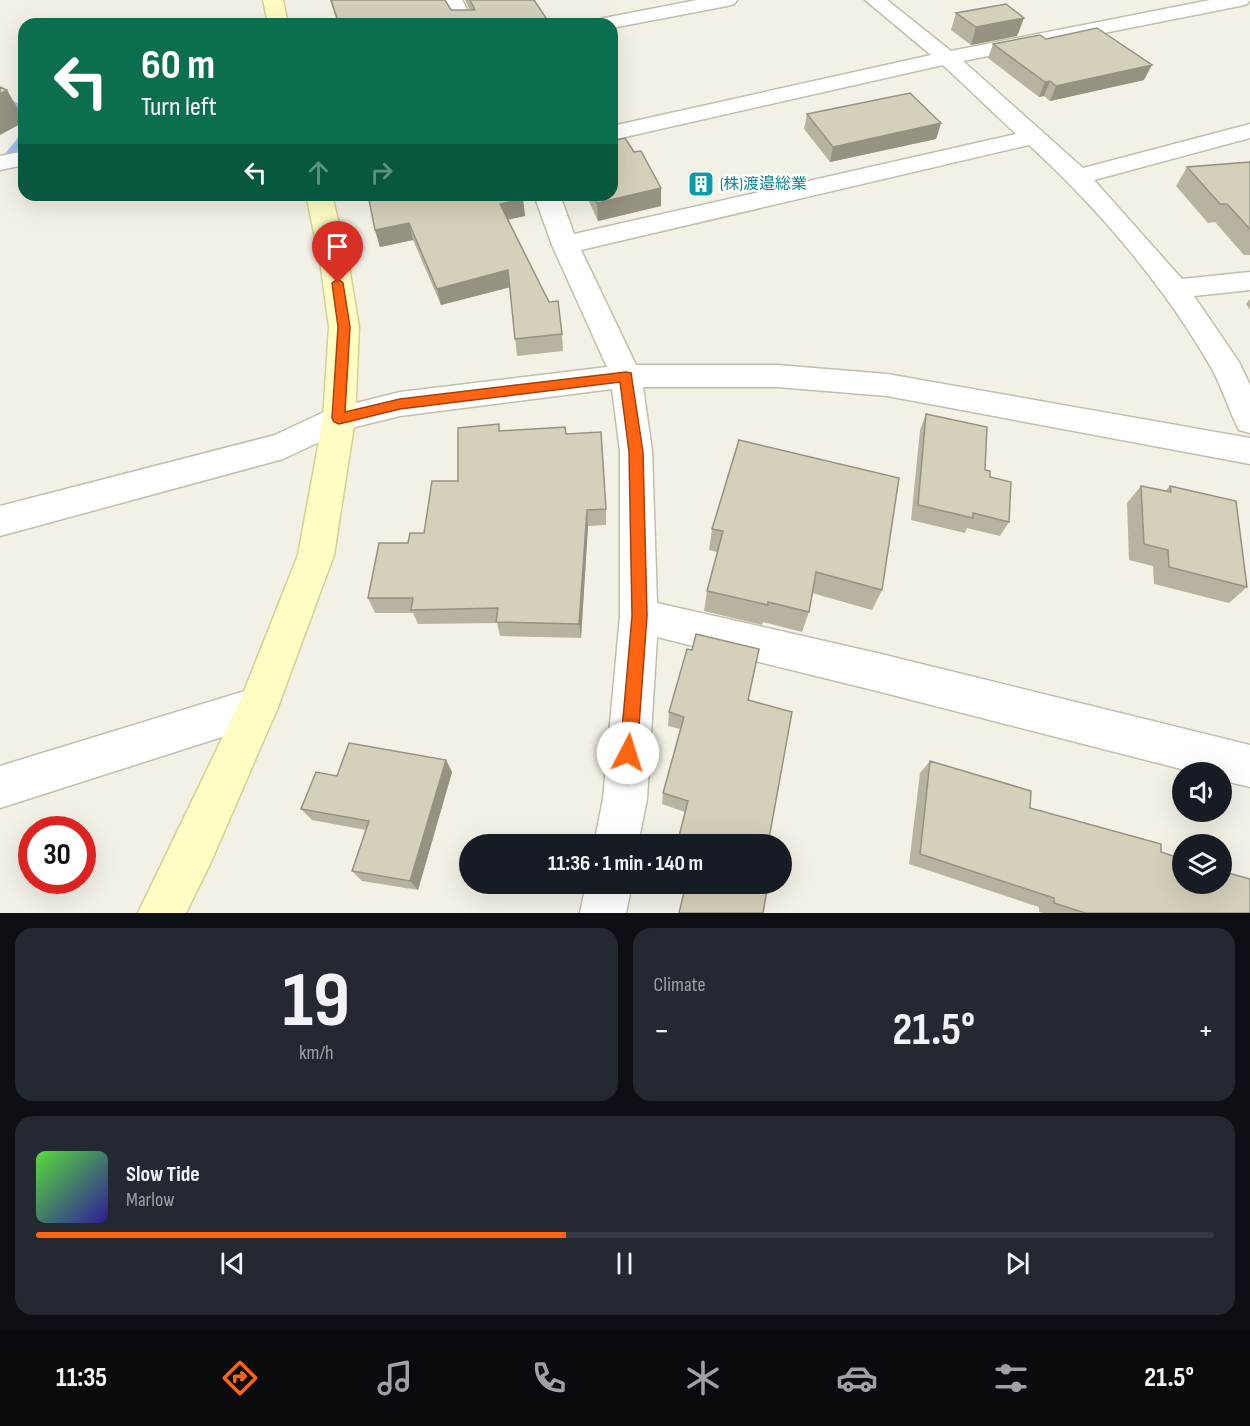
<!DOCTYPE html>
<html lang="en">
<head>
<meta charset="utf-8">
<style>
  :root { --surface:#171b24; --page:#242831; --text:#f1f3f6; --muted:#9ea1a6; --line:#363941; --accent:#fe6411 }
  body { margin:0; font-family:"Sofia Sans Condensed","Noto Sans JP",sans-serif; background:var(--page); color:var(--text); height:100vh; display:flex; flex-direction:column; font-size:22px; white-space:nowrap }
  * { box-sizing:border-box; margin:0 }
  p { font-size:20px; color:var(--muted) }
  .icon { flex:none; width:33px; height:33px; fill:none; stroke:currentColor; stroke-width:2; stroke-linecap:round; stroke-linejoin:round }
  .map { position:relative; height:913px; overflow:hidden }
  .drawer { display:flex; flex-direction:column; gap:15px; padding:15px; background:#0d0f14; flex:1 }
  .drawer>* { flex:none }
  .top-card { position:absolute; left:18px; top:18px; width:600px; height:183px; border-radius:18px; box-shadow:0 6px 24px #0002; background:#0b6e4f; color:#fff; overflow:hidden }
  .tools { position:absolute; left:1172px; top:762px; display:grid; gap:12px }
  .tools a { display:grid; place-items:center; width:60px; height:60px; border-radius:50%; background:var(--surface); box-shadow:0 6px 24px #0002; font-size:30px }
  .speed { position:absolute; left:18px; top:816px; display:flex; gap:12px; font-size:30px; font-weight:700; text-align:center }
  .speed>* { display:grid; place-content:center; width:78px; height:78px; border-radius:50%; background:var(--surface); box-shadow:0 6px 24px #0002; line-height:1 }
  .speed .limit { border:9px solid #d22; background:#fff; color:#111 }
  .pin { position:absolute; display:grid; place-items:center; width:51px; height:51px; color:#fff; margin:-62px -26px; border-radius:50% 50% 50% 0; rotate:-45deg; box-shadow:0 0 6px #0007 }
  .pin .icon { rotate:45deg }
  .me { position:absolute; width:66px; margin:-33px; rotate:5deg; stroke-linejoin:round; filter:drop-shadow(0 0 4px #0008) }
  .turn { display:flex; align-items:center; gap:21px; height:126px; padding:0 24px; font-size:27px }
  .turn .icon { width:78px; height:78px; stroke-width:2.5 }
  .turn b { display:block; font-size:42px; line-height:51px }
  .lanes { display:flex; align-items:center; height:57px; padding:0 24px; background:#0003; justify-content:center; gap:30px; direction:ltr }
  .lanes .off { opacity:.35 }
  .big { font-size:45px; font-weight:700; line-height:1.1 }
  .drawer .widget { flex:1; display:flex; flex-direction:column; justify-content:center; gap:9px; min-width:0; padding:0 21px; border-radius:18px; background:var(--page) }
  .drawer .dial { align-items:center; gap:0 }
  .dial b { font-size:78px; line-height:1 }
  .song { display:flex; align-items:center; gap:18px }
  .cover { width:72px; height:72px; border-radius:9px; background:linear-gradient(135deg,hsl(110 70% 55%),hsl(250 70% 35%)) }
  .played { height:6px; border-radius:3px; background:linear-gradient(90deg,var(--accent) 45%,var(--line) 45%) }
  .keys { display:flex; justify-content:space-around; direction:ltr }
  .heat { display:flex; justify-content:space-between; align-items:center; font-size:33px; direction:ltr }
  .drawer .tiles { flex:1; display:grid; gap:15px; grid-template-columns:1fr 1fr }
  .widget:last-child { grid-column:span 2 }
  .trip { position:absolute; left:459px; top:834px; width:333px; height:60px; border-radius:30px; background:var(--surface); box-shadow:0 6px 24px #0002; font-weight:700; line-height:60px; text-align:center }
  .menu { display:flex; height:96px; justify-content:space-around; align-items:center; background:#090b0e; color:var(--muted) }
  .menu .icon { width:42px; height:42px }
  .menu .current { color:var(--accent) }
  .menu b { font-size:27px; color:var(--text) }
  .map>svg:first-child { display:block }
  .lines { fill:none; stroke-linecap:round; stroke-linejoin:round }
  .stream { fill:#9fbff1; fill-rule:evenodd }
  .street-casing { stroke:#c1beaa; stroke-width:3 }
  .secondary-casing { stroke:#d4d094; stroke-width:3 }
  .street { fill:#fff; fill-rule:evenodd }
  .secondary { fill:#fffdc3; fill-rule:evenodd }
  .wall { fill:#b7b3a0 }
  .shaded-wall { fill:#959282 }
  .building { fill:#d5d0ba; stroke:#959282; stroke-width:1.5 }
  .route { fill:#fe6411; stroke:#a5410b; stroke-width:1.5 }
  .labels { text-anchor:middle; dominant-baseline:central; stroke-width:4.5; stroke-linejoin:round; paint-order:stroke }
  .far-culture-label { font-size:16px; fill:#0d838f; stroke:#fff; text-anchor:start }
</style>
</head>
<body>
<div class="map">
<svg width="1250" height="913" viewBox="0 0 1250 913">
  <rect width="100%" height="100%" fill="#f3f1e5"/>
  <g class="lines">
    <path class="stream" d="M0,95L24,106V112L0,101Z
      M24,133V142L4,168L0,169V160L21,134Z"/>
    <g class="street-casing">
      <path id="street" d="M442,0H462L475,24H455Z
        M697,0H737L734,4L727,6L612,28V24H594L597,20L604,18Z
        M865,0H887L951,51L1210,0H1250L1247,4L1240,6L963,61L1083,168L1250,124V138L1094,180L1182,279L1250,272V290L1194,296L1239,362L1250,385V433L1239,430C1229,411 1223,390 1213,371C1167,289 1098,208 1029,145L581,250L636,365H777L887,374L1250,438V464L887,396L777,387H643L652,451L657,603L877,653L1250,745V787L1221,780V772H1193L877,691L657,637L647,799L638,844H594L603,799L620,616V451L612,389L400,416L347,429L283,459L0,536V506L275,435L328,410L400,392L607,367L552,245L534,195H560L574,234L1016,134L943,65L612,140V126L931,55Z
        M24,151V165L0,170V156Z
        M258,687L272,693L278,707L272,721L0,808V766Z
        M586,884H632L626,913H580Z"/>
    </g>
    <g class="secondary-casing">
      <path id="secondary" d="M263,0H283L288,24H268Z
        M306,195H332L348,261L359,327L355,419L334,555L278,707L211,862L186,913H138L241,699L298,555L323,419L329,327L320,261Z"/>
    </g>
    <use href="#street" class="street"/>
    <use href="#secondary" class="secondary"/>
  </g>
  <path class="wall" d="M330,0L451,10H470L465,0H534L550,24H338Z
    M956,13L1024,18L1017,36L971,45L951,30Z
    M1046,39L1144,80L1050,101L1044,96L1039,97L988,58L993,44Z
    M807,114L941,123L936,139L830,162L804,129Z
    M1250,162V255H1244L1215,222L1208,223L1176,186L1187,167Z
    M586,195H612L661,206L598,221Z
    M523,199L525,216L508,219L562,334L563,351L517,356L510,287L441,305L413,240L380,247L375,230Z
    M1250,299V310L1246,304Z
    M926,414L985,470L990,477L1009,522L1000,536L967,528L965,533L911,520L920,430Z
    M500,431L566,434L606,509V525L588,526L581,638L500,636L497,623L418,624L413,613H375L368,598L408,543L424,533L458,481Z
    M739,440L882,590L872,610L812,593L809,612L802,632L763,622L762,625L704,611L707,591L717,552L709,550L712,529Z
    M1141,486L1165,491L1170,486L1247,587L1229,603L1154,584L1153,566L1129,560L1127,503Z
    M759,649L685,812L662,804L663,793L680,729L668,726L669,712L692,650Z
    M446,760L452,772L418,890L362,881L352,871L366,830L312,820L301,809L337,776Z
    M930,761L1030,808L1161,852L1250,913H1043L1039,912V907L909,864L920,773Z
    M670,884H768L685,888Z"/>
  <path class="shaded-wall" d="M1024,18L1017,36L971,45L976,27Z
    M1152,65L1144,80L1050,101L1056,86Z
    M1050,81L1044,96L1039,97L1045,82Z
    M7,90L24,119V122L0,135V94Z
    M941,123L936,139L830,162L833,147Z
    M661,188V206L598,221L597,203Z
    M523,199L525,216L502,221L500,204Z
    M409,223L413,240L380,247L375,230Z
    M508,270L511,287L441,305L437,289Z
    M587,510L588,526L581,638L579,624Z
    M446,760L452,772L418,890L410,881Z"/>
  <path class="building" d="M331,0H445L451,10H475L470,0H534L550,24H339Z
    M1006,4L1024,18L976,27L956,13Z
    M1097,28L1152,65L1056,86L1050,81L1045,82L993,44L1040,35L1046,39Z
    M0,87L7,90L0,94Z
    M910,93L941,123L833,147L807,114Z
    M625,138L634,152L641,151L661,188L597,203L594,195H612V141Z
    M1250,162V229L1227,204H1220L1187,167Z
    M368,195H521L523,199L500,204L549,302L558,301L562,334L515,339L508,270L437,289L409,223L375,230Z
    M926,414L987,427L985,470L990,471V477L1011,482L1009,522L973,513V518L918,505Z
    M499,424V431L565,427L566,434L601,432L606,509L587,510L579,624L496,622L498,608L411,610L413,598H368L379,543H408L410,533H424L432,481H458V428Z
    M739,440L899,478L882,590L816,572L809,612L768,602V605L707,591L723,531L712,529Z
    M1141,486L1171,492L1170,486L1236,501L1247,587L1169,567L1168,550L1144,544Z
    M696,634L759,649L748,700L792,712L768,844H677L688,801L663,793L684,717L669,712L687,649L692,650Z
    M349,743L446,760L410,881L352,871L369,821L301,809L316,772L337,776Z
    M930,761L1031,791L1030,808L1161,844V852L1182,859V884H1221V871L1250,879V913H1085L1054,903V898L920,854Z
    M686,884H768L763,913H679Z"/>
  <path class="route" d="M338,279L343,283L350,327L345,412L400,399L626,372L631,373L643,452L647,616L637,753L635,759L628,762L622,759L620,753L632,616L629,452L620,382L400,409L339,424L334,422L332,418L338,327L332,283Z"/>
  <defs>
    <g id="building-square" transform="scale(1.35)"><rect x="-9" y="-9" width="18" height="18" rx="4" fill="#0f9aa8" stroke="#fff"/><path d="M-4-6H4V6H1V3H-1V6H-4ZM-2.5-4.3h1.7v1.8h-1.7ZM.8-4.3h1.7v1.8H.8ZM-2.5-1h1.7V.8h-1.7ZM.8-1h1.7V.8H.8Z" fill="#fff"/></g>
  </defs>
  <g fill-rule="evenodd">
    <use href="#building-square" x="701" y="184"/>
  </g>
  <g class="labels">
    <g class="far-culture-label">
      <text x="720" y="184">(株)渡邉総業</text>
    </g>
  </g>
</svg>
<div class="tools">
<a><svg class="icon" aria-label="sound" viewBox="0 0 24 24"><path d="M4 9h4l5-4v14l-5-4H4zM17 9q2 3 0 6"/></svg></a>
<a><svg class="icon" aria-label="layers" viewBox="0 0 24 24"><path d="M12 4l9 5-9 5-9-5zM3 14l9 5 9-5"/></svg></a>
</div>
<div class="speed"><div class="limit">30</div></div>
<div class="pin" style="left:338px;top:283px;background:#d93025"><svg class="icon" aria-label="arrive" viewBox="0 0 24 24"><path d="M6 21V4h12l-3 4 3 4H6"/></svg></div>
<svg class="me" style="left:628px;top:753px" viewBox="-20 -20 40 40"><circle r="19" fill="#fff"/><path d="M0-13L10 11 0 6-10 11z" fill="#fe6411"/></svg>
<div class="trip">11:36 · 1 min · 140 m</div>
<div class="top-card">
<div class="turn"><svg class="icon" aria-label="left" viewBox="0 0 24 24"><path d="M17 20v-9H6M10 6l-5 5 5 5"/></svg><div><b>60 m</b>Turn left</div></div>
<div class="lanes"><svg class="icon" aria-label="left" viewBox="0 0 24 24"><path d="M17 20v-9H6M10 6l-5 5 5 5"/></svg><svg class="icon off" aria-label="ahead" viewBox="0 0 24 24"><path d="M12 20V5M6 11l6-6 6 6"/></svg><svg class="icon off" aria-label="right" viewBox="0 0 24 24"><path d="M7 20v-9h11M14 6l5 5-5 5"/></svg></div>
</div>
</div>
<section class="drawer">
<div class="tiles">
<div class="widget dial"><b>19</b><p>km/h</p></div>
<div class="widget"><p>Climate</p>
<div class="heat"><a>−</a><b class="big">21.5°</b><a>+</a></div>
</div>
<div class="widget">
<div class="song"><i class="cover"></i><div><b>Slow Tide</b><p>Marlow</p></div></div>
<div class="played"></div>
<div class="keys"><svg class="icon" aria-label="previous" viewBox="0 0 24 24"><path d="M18 5L8 12l10 7zM5 5v14"/></svg><svg class="icon" aria-label="pause" viewBox="0 0 24 24"><path d="M8 5v14M16 5v14"/></svg><svg class="icon" aria-label="next" viewBox="0 0 24 24"><path d="M6 5l10 7-10 7zM19 5v14"/></svg></div>
</div>
</div>
</section>
<nav class="menu">
<b>11:35</b>
<svg class="icon current" aria-label="directions" viewBox="0 0 24 24"><path d="M12 3l9 9-9 9-9-9zM9 14v-3h6M13 9l2 2-2 2"/></svg>
<svg class="icon" aria-label="music" viewBox="0 0 24 24"><path d="M9 18V5l10-2v13"/><circle cx="6" cy="18" r="3"/><circle cx="16" cy="16" r="3"/></svg>
<svg class="icon" aria-label="phone" viewBox="0 0 24 24"><path d="M5 4h4l2 5-3 2q2 4 5 5l2-3 5 2v4C11 20 4 13 5 4z"/></svg>
<svg class="icon" aria-label="climate" viewBox="0 0 24 24"><path d="M12 3v18M4 7l16 10M4 17L20 7"/></svg>
<svg class="icon" aria-label="car" viewBox="0 0 24 24"><path d="M5 17H2v-5l4-1 3-4h7l3 4 3 1v5h-3M9 17h6M6 11h13"/><circle cx="7" cy="17" r="2"/><circle cx="17" cy="17" r="2"/></svg>
<svg class="icon" aria-label="filters" viewBox="0 0 24 24"><path d="M4 7h16M4 17h16"/><circle cx="9" cy="7" r="2"/><circle cx="15" cy="17" r="2"/></svg>
<b>21.5°</b>
</nav>
</body>
</html>
